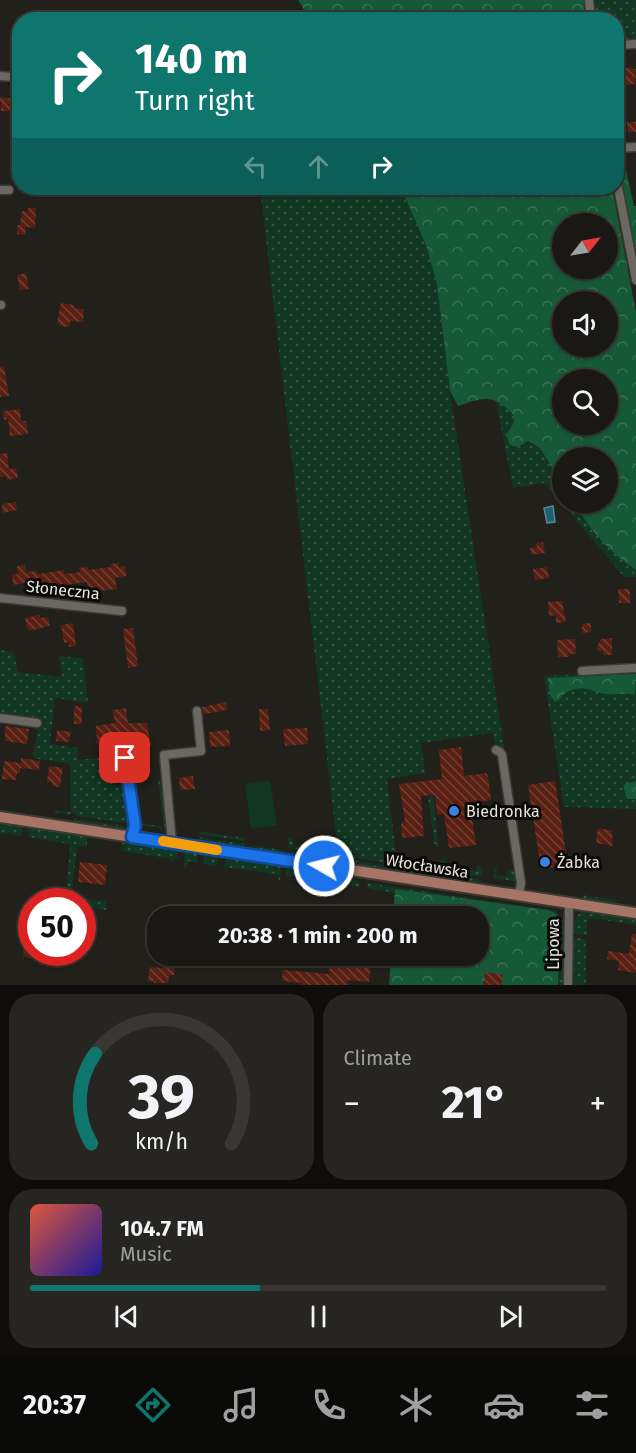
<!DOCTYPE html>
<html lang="en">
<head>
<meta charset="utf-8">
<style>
  :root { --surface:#1a1814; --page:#272522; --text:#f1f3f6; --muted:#9fa0a0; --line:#383734; --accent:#0f766e }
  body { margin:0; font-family:"Fira Sans",sans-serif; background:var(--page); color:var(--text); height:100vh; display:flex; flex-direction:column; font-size:22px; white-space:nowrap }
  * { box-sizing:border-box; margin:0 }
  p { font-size:20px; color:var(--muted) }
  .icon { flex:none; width:33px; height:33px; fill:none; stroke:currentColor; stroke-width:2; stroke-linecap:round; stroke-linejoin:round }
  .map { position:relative; height:985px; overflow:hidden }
  .drawer { display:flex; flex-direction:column; gap:9px; padding:9px; background:#0e0d0b; flex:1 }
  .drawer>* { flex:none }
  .banner { position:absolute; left:12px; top:12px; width:612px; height:183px; border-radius:24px; box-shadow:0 2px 4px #0004,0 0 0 2px var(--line); background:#0f766e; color:#fff; overflow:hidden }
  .needle { width:39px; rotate:59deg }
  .fabs { position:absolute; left:552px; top:213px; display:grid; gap:12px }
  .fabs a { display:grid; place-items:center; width:66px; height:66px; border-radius:50%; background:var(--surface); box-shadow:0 2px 4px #0004,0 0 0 2px var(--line); font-size:30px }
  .speed { position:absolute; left:18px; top:888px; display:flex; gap:12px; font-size:30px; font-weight:700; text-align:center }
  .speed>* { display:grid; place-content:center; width:78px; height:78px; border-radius:50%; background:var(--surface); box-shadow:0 2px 4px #0004,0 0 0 2px var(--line); line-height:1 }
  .speed .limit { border:9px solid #d22; background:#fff; color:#111 }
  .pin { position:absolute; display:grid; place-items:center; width:51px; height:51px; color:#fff; margin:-26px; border-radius:12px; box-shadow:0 3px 9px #0006 }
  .me { position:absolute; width:66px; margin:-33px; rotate:278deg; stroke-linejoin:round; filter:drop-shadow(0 0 4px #0008) }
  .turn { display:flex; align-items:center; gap:21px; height:126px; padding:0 24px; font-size:27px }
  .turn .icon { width:78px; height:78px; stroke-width:2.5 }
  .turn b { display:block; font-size:42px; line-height:51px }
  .lanes { display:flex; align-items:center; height:57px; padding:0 24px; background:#0003; justify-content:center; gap:30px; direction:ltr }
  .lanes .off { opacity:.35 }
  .big { font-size:45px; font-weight:700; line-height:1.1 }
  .drawer .widget { flex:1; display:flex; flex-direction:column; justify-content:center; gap:9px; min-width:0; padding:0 21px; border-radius:24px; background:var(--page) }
  .drawer .dial { align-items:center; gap:0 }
  .dial svg { height:156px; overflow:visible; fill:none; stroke:var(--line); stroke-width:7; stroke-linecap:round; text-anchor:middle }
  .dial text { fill:var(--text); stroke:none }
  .song { display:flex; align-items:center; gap:18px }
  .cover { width:72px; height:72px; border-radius:9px; background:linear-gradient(135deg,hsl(10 70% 55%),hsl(240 70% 35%)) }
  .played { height:6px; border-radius:3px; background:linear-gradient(90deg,var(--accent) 40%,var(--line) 40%) }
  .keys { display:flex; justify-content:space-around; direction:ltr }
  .heat { display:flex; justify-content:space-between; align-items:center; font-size:33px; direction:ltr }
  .drawer .tiles { flex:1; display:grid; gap:9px; grid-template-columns:1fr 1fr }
  .widget:last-child { grid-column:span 2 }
  .trip { position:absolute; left:147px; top:906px; width:342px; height:60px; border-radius:24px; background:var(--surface); box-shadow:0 2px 4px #0004,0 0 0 2px var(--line); font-weight:700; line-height:60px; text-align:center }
  .menu { display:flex; height:96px; justify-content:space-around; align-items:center; background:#0a0a08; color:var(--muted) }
  .menu .icon { width:42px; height:42px }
  .menu .selected { color:var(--accent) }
  .menu b { font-size:27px; color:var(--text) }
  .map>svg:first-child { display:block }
  .grass { fill:url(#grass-dots) }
  .forest { fill:url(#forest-crowns); fill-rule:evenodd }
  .pitch { fill:#113622 }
  .water { fill:#1f5f72; stroke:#5a8793; stroke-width:1.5 }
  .building { fill:url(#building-back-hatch) }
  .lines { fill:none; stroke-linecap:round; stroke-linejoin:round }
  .minor-casing { stroke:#3c3a35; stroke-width:11 }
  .major-casing { stroke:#3c3a35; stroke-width:14 }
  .minor { stroke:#6a6861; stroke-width:8 }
  .major { stroke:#a77565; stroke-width:10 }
  .route-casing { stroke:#114b97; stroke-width:15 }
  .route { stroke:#1a73e8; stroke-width:10 }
  .slow { stroke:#f59e0b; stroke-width:10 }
  .shop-dot { fill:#3f7fe0; stroke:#0b0a07; stroke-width:2 }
  .labels { text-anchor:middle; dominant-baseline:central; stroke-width:6; stroke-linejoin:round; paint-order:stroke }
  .street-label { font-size:16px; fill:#e5e4df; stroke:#0b0a07 }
  .poi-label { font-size:16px; fill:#e5e4df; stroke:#0b0a07; text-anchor:start }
</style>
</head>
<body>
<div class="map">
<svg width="636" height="985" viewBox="0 0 636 985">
  <defs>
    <pattern id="grass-dots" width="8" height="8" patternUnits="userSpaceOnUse" patternTransform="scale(1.5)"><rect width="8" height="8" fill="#113622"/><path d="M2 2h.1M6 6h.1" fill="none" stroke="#345342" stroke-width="1.8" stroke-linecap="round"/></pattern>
    <pattern id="forest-crowns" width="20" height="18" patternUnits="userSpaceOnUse" patternTransform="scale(1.5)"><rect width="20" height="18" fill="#155936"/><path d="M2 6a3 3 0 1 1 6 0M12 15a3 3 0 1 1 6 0" fill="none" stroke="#377153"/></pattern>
    <pattern id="building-back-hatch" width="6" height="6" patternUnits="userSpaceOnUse" patternTransform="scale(1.5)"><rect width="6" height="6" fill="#592012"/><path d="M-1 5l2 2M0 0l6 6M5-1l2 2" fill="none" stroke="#714034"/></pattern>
  </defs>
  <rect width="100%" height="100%" fill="#22201a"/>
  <path class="grass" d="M594,0H636V41L617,42L616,20L596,19Z
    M260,188H401L426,245L437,284L450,391L504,747L496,749L493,733L421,743L425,773L387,779L397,861L425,866L424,868L289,848L287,838L291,837L294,846L338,852Z
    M496,401L502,403L514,416L513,424L509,428L518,447L528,441L540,448L562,483V502L574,503C590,531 610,551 636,570V577H624L545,483L513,488Z
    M0,650L14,652L18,672L62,677L59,656L83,658L88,703L55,698L50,744L78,748V760L112,757L116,786L126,785L132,824L76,816V814L71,813L70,815L54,812V810L71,812L70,764L33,758L38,726L0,721Z
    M636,671V809L564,807L544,676Z
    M158,780H160L167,829L138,825L137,822L164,827Z
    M433,796L439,847H435L428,797Z
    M74,819L131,827L128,831L76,823Z
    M0,822L22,825V836L0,833Z
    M32,827L87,835V846H77L71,897L106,901V910L83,906L82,902L66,901L70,844L28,837L29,829Z
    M199,831L245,838V841L198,834Z
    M199,837L245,844L244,846L242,848L200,842Z
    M123,840L176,849L178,857L171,862L168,858L121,851Z
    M249,845L282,850V853L280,854L251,850Z
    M185,850L197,852V863L188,861L187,867H184Z
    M289,851L424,871L422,875L292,855Z
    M206,853L216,855L218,857L217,866L203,864L204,855Z
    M227,857L281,864L280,882L276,874L224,867Z
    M444,860L447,861L446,867L476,871L477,866L479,865L483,869L482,877L436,869L438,863Z
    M287,865L303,868L304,878L286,876Z
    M495,868H497L496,875L506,876L508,870H515L517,882L493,878Z
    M310,869L327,872L326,882L309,879Z
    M437,873L482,880L477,884L440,877Z
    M334,875L359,881L360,887L333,883Z
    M368,883L556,911L561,919L564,921V985H558L559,919L554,913L548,910L395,889V893L367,888Z
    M583,895L622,901L607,903L582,900Z
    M580,912L636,920V925L591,918L587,921V935L574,934L575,919Z
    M574,938L586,939V985H574Z"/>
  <path class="forest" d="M298,0H584L585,19H310Z
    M625,152L623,156L634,206H636V257L617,153Z
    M401,188H612L636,312V570C609,552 590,530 574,503L608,502V458H562V483L540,448L528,441L518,447L510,445L506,435L513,424L514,416C494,393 484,397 458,406L450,391L437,284L426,245ZM562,224H608V268H562ZM562,302H608V346H562ZM562,380H608V424H562Z
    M636,674L635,695C623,692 616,695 606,694C591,693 587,684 569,691C562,693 562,700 555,702L550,695L548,678Z
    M636,781V799H627L623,785Z
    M395,889L548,910L555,913L559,919L558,985H389L391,956H478V916H393Z"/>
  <path class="pitch" d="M270,780L277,825L251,829L245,784Z"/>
  <path class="water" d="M553,506L555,522L547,523L544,508Z"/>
  <path class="building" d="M633,67V69H636L635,84L618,86L616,69Z
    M0,97L20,100V112L1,111Z
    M627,122H636V132H628Z
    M28,208H36L35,228L26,227L25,235L17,234V225H20L22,211L28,212Z
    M26,273L29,289L20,290L17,275Z
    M61,303L74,305V308L84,309L83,322L70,321L69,327L59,326L60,323H57Z
    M4,366L9,396L0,397V367Z
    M20,409L21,421H26L28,434L10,436L8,419L4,420L3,411Z
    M7,453L9,469L16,468L18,478L7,480L6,476L0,477V454Z
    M16,502L17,510L3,513L2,504Z
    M543,542L545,553L531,555L530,548L537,547L536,543Z
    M119,563V567L125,566L126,576L115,578L117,589L88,592L87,582L26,591L25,583L13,585L12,574H18L17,566L25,565L26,572L37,571L38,574L64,570V574L80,572L79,568L88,567V570L111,567V564Z
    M547,567L549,578L535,580L533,569Z
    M618,589H630V603H619Z
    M562,601L566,622L556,623V615L549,616L548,602Z
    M39,615L40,618L48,617L50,626L29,631V628L27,629L25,618Z
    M73,623L76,646L69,647V642L64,643L61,625Z
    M591,623V632L582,633V624Z
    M133,628L138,666L128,668L123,629Z
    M612,638V655H603V651H598L597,647L601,639Z
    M575,639L576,654H569V657H558L557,640Z
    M226,702L227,710L204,714L202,707Z
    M74,706L82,707V724H74Z
    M126,708L128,723H147L151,746L100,749L99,743L97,744L96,726L115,723L113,710Z
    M259,709H268L270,730L260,731Z
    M5,726L29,729L27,744L5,741Z
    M307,728L308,744L285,746L283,729Z
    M57,730L71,732L69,742L56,741Z
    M229,730L230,746L210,747L209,732Z
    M461,747L464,776L487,773L488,777L491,800L470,803L476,845L449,848L444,814L437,815L435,795L421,796L424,836L402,838L401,823L405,821L399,784L442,779L439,750Z
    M21,758L40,761L39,770L20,768V773H17L16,780L2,779L4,761L21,763Z
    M49,766L63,768L60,787L52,786V782H47Z
    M193,776L195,789L180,790L179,778Z
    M555,781L568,865L541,869L528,785Z
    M598,828L612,831L613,846L596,843Z
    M80,862L107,865L105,885L78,882Z
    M632,934H636V973L618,970L619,961L607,959L608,951L629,954Z
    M24,944H32V958L23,957Z
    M331,956H352V963L371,965L369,982L348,980V985H302V983L282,981L283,970L329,974Z
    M163,965L174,966V975H169L168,983H154V981H148L150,967L163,968Z
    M485,972L503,975L501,985H483Z"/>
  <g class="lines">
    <g class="minor-casing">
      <path id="minor" d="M589,0L591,20
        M616,45L636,44
        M0,76L14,77
        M616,148L636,147
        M616,177L636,280
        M0,190H9
        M0,305H1
        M0,598L122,611
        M582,671L636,668
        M0,718L37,723
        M496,750L500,752L502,755L521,883L519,895
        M125,758L134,826L132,837
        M172,843L164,755L201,751L197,711
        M568,985L569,903"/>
    </g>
    <g class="major-casing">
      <path id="major" d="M0,817L636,913"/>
    </g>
    <use href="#minor" class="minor"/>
    <use href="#major" class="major"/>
  </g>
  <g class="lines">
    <g class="route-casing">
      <path id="route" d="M125,758L135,826L132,837L324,866"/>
    </g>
    <use href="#route" class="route"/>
    <path class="slow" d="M163,841L217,850"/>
  </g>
  <g class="shop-dot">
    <circle cx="454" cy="811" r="6"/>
    <circle cx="545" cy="862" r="6"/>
  </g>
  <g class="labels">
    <g class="street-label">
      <text transform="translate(63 590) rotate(6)">Słoneczna</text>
      <text transform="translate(427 866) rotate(9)">Włocławska</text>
      <text transform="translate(553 944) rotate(-90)">Lipowa</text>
    </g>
    <g class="poi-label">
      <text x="466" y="811">Biedronka</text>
      <text x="557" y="862">Żabka</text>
    </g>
  </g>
</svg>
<div class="fabs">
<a><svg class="needle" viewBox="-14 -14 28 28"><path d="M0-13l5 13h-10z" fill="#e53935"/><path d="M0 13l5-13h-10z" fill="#9fa0a0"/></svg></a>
<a><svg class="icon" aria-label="sound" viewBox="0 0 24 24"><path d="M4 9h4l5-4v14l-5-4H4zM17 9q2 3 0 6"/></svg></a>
<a><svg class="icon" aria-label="search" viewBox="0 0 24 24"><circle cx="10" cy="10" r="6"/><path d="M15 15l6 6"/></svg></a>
<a><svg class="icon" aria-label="layers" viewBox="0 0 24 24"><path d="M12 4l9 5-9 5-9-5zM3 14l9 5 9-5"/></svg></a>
</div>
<div class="speed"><div class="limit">50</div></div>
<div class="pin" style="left:125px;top:758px;background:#d93025"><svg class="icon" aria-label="arrive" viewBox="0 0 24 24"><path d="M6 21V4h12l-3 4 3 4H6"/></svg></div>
<svg class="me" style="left:324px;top:866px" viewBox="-20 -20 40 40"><circle r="17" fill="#1a73e8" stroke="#fff" stroke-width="3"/><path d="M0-11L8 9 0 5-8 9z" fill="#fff"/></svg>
<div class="trip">20:38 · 1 min · 200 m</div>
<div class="banner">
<div class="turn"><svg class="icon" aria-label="right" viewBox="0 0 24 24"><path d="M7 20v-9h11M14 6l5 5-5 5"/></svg><div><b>140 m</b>Turn right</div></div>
<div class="lanes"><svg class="icon off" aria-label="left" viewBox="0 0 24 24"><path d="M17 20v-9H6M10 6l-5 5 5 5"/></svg><svg class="icon off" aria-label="ahead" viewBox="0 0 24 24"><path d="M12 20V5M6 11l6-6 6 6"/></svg><svg class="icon" aria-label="right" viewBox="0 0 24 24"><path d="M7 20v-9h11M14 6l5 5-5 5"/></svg></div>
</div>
</div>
<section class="drawer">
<div class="tiles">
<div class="widget dial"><svg viewBox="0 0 100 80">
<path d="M14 69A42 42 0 1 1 86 69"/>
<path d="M14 69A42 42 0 0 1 16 23" stroke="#0f766e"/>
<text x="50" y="56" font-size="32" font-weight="700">39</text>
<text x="50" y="72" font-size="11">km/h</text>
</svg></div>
<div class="widget"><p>Climate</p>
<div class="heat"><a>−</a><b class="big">21°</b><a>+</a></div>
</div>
<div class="widget">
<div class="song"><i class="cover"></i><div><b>104.7 FM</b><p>Music</p></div></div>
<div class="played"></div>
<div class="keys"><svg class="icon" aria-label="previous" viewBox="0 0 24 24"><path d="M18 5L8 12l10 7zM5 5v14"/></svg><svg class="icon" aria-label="pause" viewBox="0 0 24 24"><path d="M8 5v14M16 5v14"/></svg><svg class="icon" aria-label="next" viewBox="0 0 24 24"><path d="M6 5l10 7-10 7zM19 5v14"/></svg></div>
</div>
</div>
</section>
<nav class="menu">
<b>20:37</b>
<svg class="icon selected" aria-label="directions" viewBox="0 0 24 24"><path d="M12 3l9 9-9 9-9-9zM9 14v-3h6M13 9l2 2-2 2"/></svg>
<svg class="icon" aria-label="music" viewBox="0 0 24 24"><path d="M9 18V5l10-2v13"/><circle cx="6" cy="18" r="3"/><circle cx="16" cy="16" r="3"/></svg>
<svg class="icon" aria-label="phone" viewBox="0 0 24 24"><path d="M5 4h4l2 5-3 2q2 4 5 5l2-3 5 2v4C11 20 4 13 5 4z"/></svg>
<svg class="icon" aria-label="climate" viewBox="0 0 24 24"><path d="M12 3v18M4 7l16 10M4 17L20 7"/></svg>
<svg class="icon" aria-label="car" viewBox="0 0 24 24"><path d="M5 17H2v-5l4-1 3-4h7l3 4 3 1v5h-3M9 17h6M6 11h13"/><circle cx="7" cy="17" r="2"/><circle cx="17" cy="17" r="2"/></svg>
<svg class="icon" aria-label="filters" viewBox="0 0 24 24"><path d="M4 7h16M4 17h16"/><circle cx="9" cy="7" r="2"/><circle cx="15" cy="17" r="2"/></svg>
</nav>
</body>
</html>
